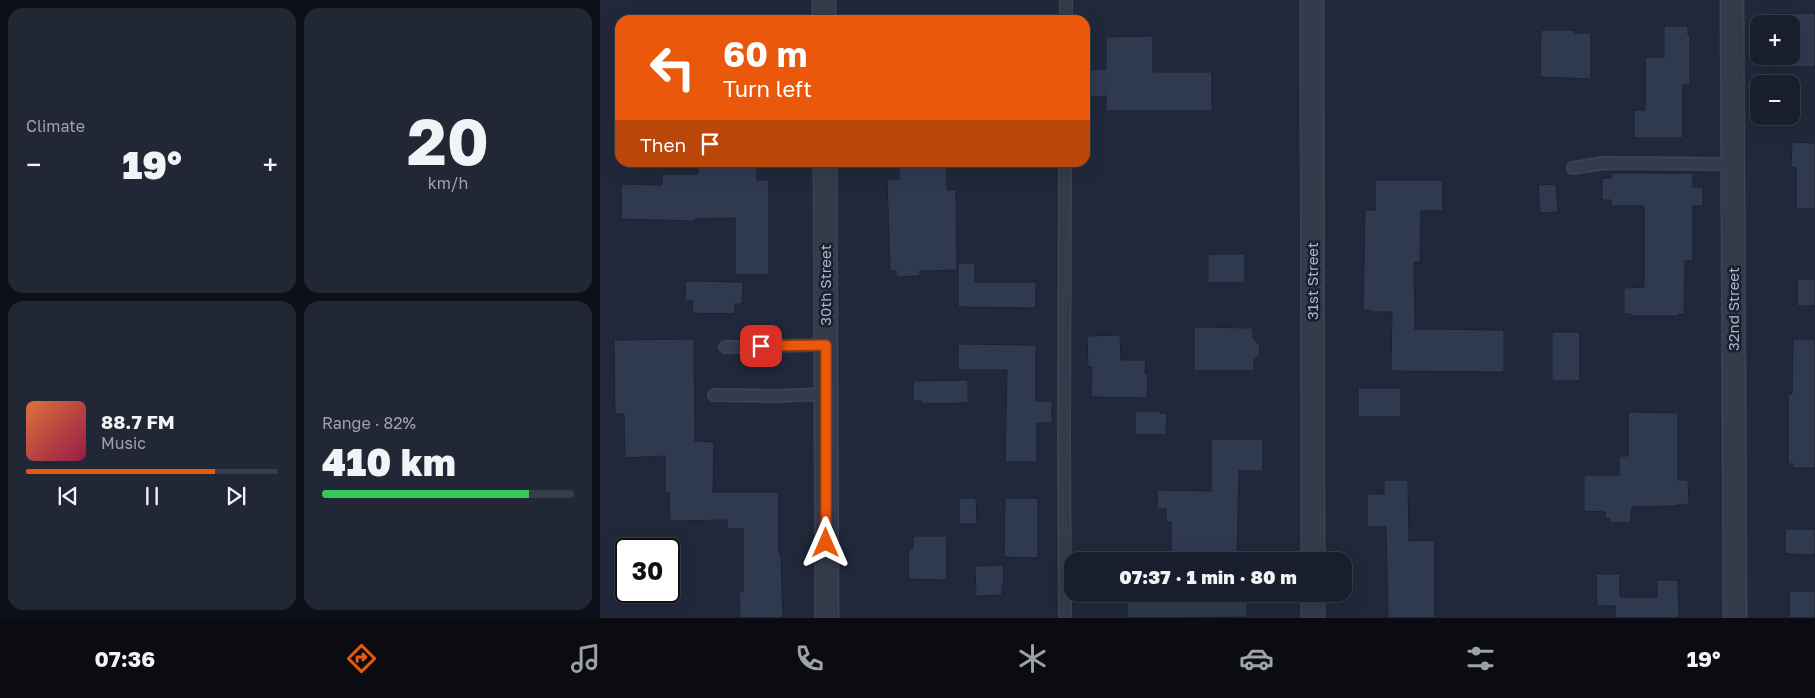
<!DOCTYPE html>
<html lang="en">
<head>
<meta charset="utf-8">
<style>
  :root { --surface:#181e2c; --page:#212734; --text:#f1f3f6; --muted:#9fa2a9; --line:#363c48; --accent:#ea580c }
  body { margin:0; font-family:"Golos Text",sans-serif; background:var(--page); color:var(--text); height:100vh; display:flex; flex-direction:column; font-size:19px; white-space:nowrap }
  * { box-sizing:border-box; margin:0 }
  p { font-size:16px; color:var(--muted) }
  .icon { flex:none; width:28px; height:28px; fill:none; stroke:currentColor; stroke-width:2; stroke-linecap:round; stroke-linejoin:round }
  .map { position:relative; flex:1; overflow:hidden }
  .panel { display:flex; flex-direction:column; gap:8px; padding:8px; background:#0d1018; width:600px }
  .panel>* { flex:none }
  .top-card { position:absolute; left:15px; top:15px; width:475px; height:152px; border-radius:15px; box-shadow:0 5px 20px #0002,0 0 0 1px var(--line); background:#ea580c; color:#fff; overflow:hidden }
  .tools { position:absolute; left:1150px; top:15px; display:grid; gap:10px }
  .tools a { display:grid; place-items:center; width:50px; height:50px; border-radius:10px; background:var(--surface); box-shadow:0 5px 20px #0002,0 0 0 1px var(--line); font-size:25px }
  .speed { position:absolute; left:15px; top:538px; display:flex; gap:10px; font-size:25px; font-weight:700; text-align:center }
  .speed>* { display:grid; place-content:center; width:65px; height:65px; border-radius:50%; background:var(--surface); box-shadow:0 5px 20px #0002,0 0 0 1px var(--line); line-height:1 }
  .speed .limit { border:2px solid #111; border-radius:8px; background:#fff; color:#111 }
  .pin { position:absolute; display:grid; place-items:center; width:42px; height:42px; color:#fff; margin:-21px; border-radius:10px; box-shadow:0 2px 8px #0006 }
  .me { position:absolute; width:55px; margin:-28px; rotate:0deg; stroke-linejoin:round; filter:drop-shadow(0 0 4px #0008) }
  .turn { display:flex; align-items:center; gap:18px; height:105px; padding:0 25px; font-size:22px }
  .turn .icon { width:65px; height:65px; stroke-width:2.5 }
  .turn b { display:block; font-size:35px; line-height:42px }
  .then { display:flex; align-items:center; height:48px; padding:0 25px; background:#0003; gap:10px; font-size:19px }
  .big { font-size:38px; font-weight:800; line-height:1.1 }
  .panel .tile { flex:1; display:flex; flex-direction:column; justify-content:center; gap:8px; min-width:0; padding:0 18px; border-radius:15px; background:var(--page) }
  .panel .dial { align-items:center; gap:0 }
  .dial b { font-size:65px; line-height:1 }
  .song { display:flex; align-items:center; gap:15px }
  .cover { width:60px; height:60px; border-radius:8px; background:linear-gradient(135deg,hsl(20 70% 55%),hsl(340 70% 35%)) }
  .played { height:5px; border-radius:2px; background:linear-gradient(90deg,var(--accent) 75%,var(--line) 75%) }
  .keys { display:flex; justify-content:space-around; direction:ltr }
  .heat { display:flex; justify-content:space-between; align-items:center; font-size:28px; direction:ltr }
  .charge { height:8px; border-radius:4px; background:linear-gradient(90deg,#34c759 82%,var(--line) 0) }
  .panel .tiles { flex:1; display:grid; gap:8px; grid-template-columns:repeat(2,1fr) }
  .trip { position:absolute; left:464px; top:552px; width:288px; height:50px; border-radius:15px; background:var(--surface); box-shadow:0 5px 20px #0002,0 0 0 1px var(--line); font-weight:800; line-height:50px; text-align:center }
  .dock { display:flex; height:80px; justify-content:space-around; align-items:center; background:#0a0c12; color:var(--muted) }
  .dock .icon { width:35px; height:35px }
  .dock .active { color:var(--accent) }
  .dock b { font-size:22px; color:var(--text) }
  main { display:flex; flex:1; min-height:0 }
  .map>svg:first-child { display:block }
  .building { fill:#2f394f; stroke:#1b2231 }
  .lines { fill:none; stroke-linecap:round; stroke-linejoin:round }
  .service-casing { stroke:#3d4454; stroke-width:14 }
  .minor-casing { stroke:#3d4454; stroke-width:25 }
  .service { stroke:#343b4b; stroke-width:11 }
  .minor { stroke:#343b4b; stroke-width:22 }
  .route-casing { stroke:#983908; stroke-width:12 }
  .route { stroke:#ea580c; stroke-width:9 }
  .labels { text-anchor:middle; dominant-baseline:central; stroke-width:5; stroke-linejoin:round; paint-order:stroke }
  .street-label { font-size:15px; fill:#afb5c7; stroke:#19202f }
</style>
</head>
<body>
<main>
<section class="panel">
<div class="tiles">
<div class="tile"><p>Climate</p>
<div class="heat"><a>−</a><b class="big">19°</b><a>+</a></div>
</div>
<div class="tile dial"><b>20</b><p>km/h</p></div>
<div class="tile">
<div class="song"><i class="cover"></i><div><b>88.7 FM</b><p>Music</p></div></div>
<div class="played"></div>
<div class="keys"><svg class="icon" aria-label="previous" viewBox="0 0 24 24"><path d="M18 5L8 12l10 7zM5 5v14"/></svg><svg class="icon" aria-label="pause" viewBox="0 0 24 24"><path d="M8 5v14M16 5v14"/></svg><svg class="icon" aria-label="next" viewBox="0 0 24 24"><path d="M6 5l10 7-10 7zM19 5v14"/></svg></div>
</div>
<div class="tile"><p>Range · 82%</p><b class="big">410 km</b><div class="charge"></div></div>
</div>
</section>
<div class="map">
<svg width="1215" height="618" viewBox="0 0 1215 618">
  <rect width="100%" height="100%" fill="#20283a"/>
  <path class="building" d="M1215,13V67H1171V56H1191V24H1172V14Z
    M1064,26H1088V35H1090V85H1083V138H1034V110H1045V57H1064Z
    M941,30H975V33H991V79L940,77Z
    M553,36V72H612V111H506V96L490,97L489,70L506,69V37Z
    M1192,142L1215,143V209H1196V168L1191,167Z
    M98,162H157V180H169V275H135V218L95,219V221L21,219V184L62,185V174H98Z
    M299,162H347V190H356L357,270L320,271V276L296,277V271H290L287,179H299Z
    M1011,173H1093V187H1103V206H1093V261H1085V264L1084,314H1079V316H1031V314H1024V288L1044,287V206H1011V200H1002V178H1011Z
    M775,180H843V211H821L820,262H814L815,329L904,330V372L791,371L792,312H771V310H763L765,210H775Z
    M956,184L958,212L940,213L938,185Z
    M608,254H645V283H608Z
    M358,263H375V282H436V308L358,307Z
    M1197,279H1215V306H1197Z
    M85,281L143,282L142,304H135V314L92,313L93,301H85Z
    M594,327L653,328V338L660,346V353L654,361V371H594Z
    M952,332H980V381H952Z
    M520,335L521,360H546L545,374H548L547,398L491,397L492,367H488L487,336Z
    M94,339L95,441L114,442L113,492H179V554H181L183,618H140L139,592H143V529H127V520L70,521L69,493H65V456L25,458L24,414H15L14,340Z
    M1193,339H1215V468H1193V464H1188V394H1192Z
    M358,344L436,345V401H452V423H437V462H405L407,370H358Z
    M368,380V403L322,404V401H313V381Z
    M758,388H801V417H758Z
    M535,411H560V413H567L566,435H535Z
    M1028,412L1078,413V480H1088L1089,504L1078,505V506L1032,507L1030,523H1010V519H1005V512L984,511V475H1019V456H1028Z
    M611,439H663V471H639L637,561H571V522H566V509H557V490L611,491Z
    M784,480H808L809,541L835,540V618H788L786,527H767V494H784Z
    M359,498H376L377,524H359Z
    M405,498H438V558L404,557Z
    M1185,529H1215V555L1185,554Z
    M313,536H347V580L308,579L309,548H313Z
    M403,565L404,584L402,585V595L376,596L375,566Z
    M996,574H1020V597H1057V580H1078L1079,618H1015V606H997Z
    M1189,591H1215V618H1189Z
    M527,594H647V617L527,618Z"/>
  <g class="lines">
    <g class="service-casing">
      <path id="service" d="M466,20V0
        M465,162L464,438L465,618
        M973,168L1004,163L1133,164
        M125,347L226,345
        M114,395L174,396L226,394"/>
    </g>
    <g class="minor-casing">
      <path id="minor" d="M224,0V20
        M712,0L713,561
        M1132,0L1135,618
        M225,162L227,618
        M713,594V618"/>
    </g>
    <use href="#service" class="service"/>
    <use href="#minor" class="minor"/>
  </g>
  <g class="lines">
    <g class="route-casing">
      <path id="route" d="M161,346L226,345V543"/>
    </g>
    <use href="#route" class="route"/>
  </g>
  <g class="labels">
    <g class="street-label">
      <text transform="translate(712 281) rotate(-90)">31st Street</text>
      <text transform="translate(225 285) rotate(-90)">30th Street</text>
      <text transform="translate(1133 309) rotate(-90)">32nd Street</text>
    </g>
  </g>
</svg>
<div class="tools">
<a>+</a>
<a>−</a>
</div>
<div class="speed"><div class="limit">30</div></div>
<div class="pin" style="left:161px;top:346px;background:#d93025"><svg class="icon" aria-label="arrive" viewBox="0 0 24 24"><path d="M6 21V4h12l-3 4 3 4H6"/></svg></div>
<svg class="me" style="left:226px;top:543px" viewBox="-20 -20 40 40"><path d="M0-17L14 15 0 8-14 15z" fill="#ea580c" stroke="#fff" stroke-width="4"/></svg>
<div class="trip">07:37 · 1 min · 80 m</div>
<div class="top-card">
<div class="turn"><svg class="icon" aria-label="left" viewBox="0 0 24 24"><path d="M17 20v-9H6M10 6l-5 5 5 5"/></svg><div><b>60 m</b>Turn left</div></div>
<div class="then">Then<svg class="icon" aria-label="arrive" viewBox="0 0 24 24"><path d="M6 21V4h12l-3 4 3 4H6"/></svg></div>
</div>
</div>
</main>
<nav class="dock">
<b>07:36</b>
<svg class="icon active" aria-label="directions" viewBox="0 0 24 24"><path d="M12 3l9 9-9 9-9-9zM9 14v-3h6M13 9l2 2-2 2"/></svg>
<svg class="icon" aria-label="music" viewBox="0 0 24 24"><path d="M9 18V5l10-2v13"/><circle cx="6" cy="18" r="3"/><circle cx="16" cy="16" r="3"/></svg>
<svg class="icon" aria-label="phone" viewBox="0 0 24 24"><path d="M5 4h4l2 5-3 2q2 4 5 5l2-3 5 2v4C11 20 4 13 5 4z"/></svg>
<svg class="icon" aria-label="climate" viewBox="0 0 24 24"><path d="M12 3v18M4 7l16 10M4 17L20 7"/></svg>
<svg class="icon" aria-label="car" viewBox="0 0 24 24"><path d="M5 17H2v-5l4-1 3-4h7l3 4 3 1v5h-3M9 17h6M6 11h13"/><circle cx="7" cy="17" r="2"/><circle cx="17" cy="17" r="2"/></svg>
<svg class="icon" aria-label="filters" viewBox="0 0 24 24"><path d="M4 7h16M4 17h16"/><circle cx="9" cy="7" r="2"/><circle cx="15" cy="17" r="2"/></svg>
<b>19°</b>
</nav>
</body>
</html>
